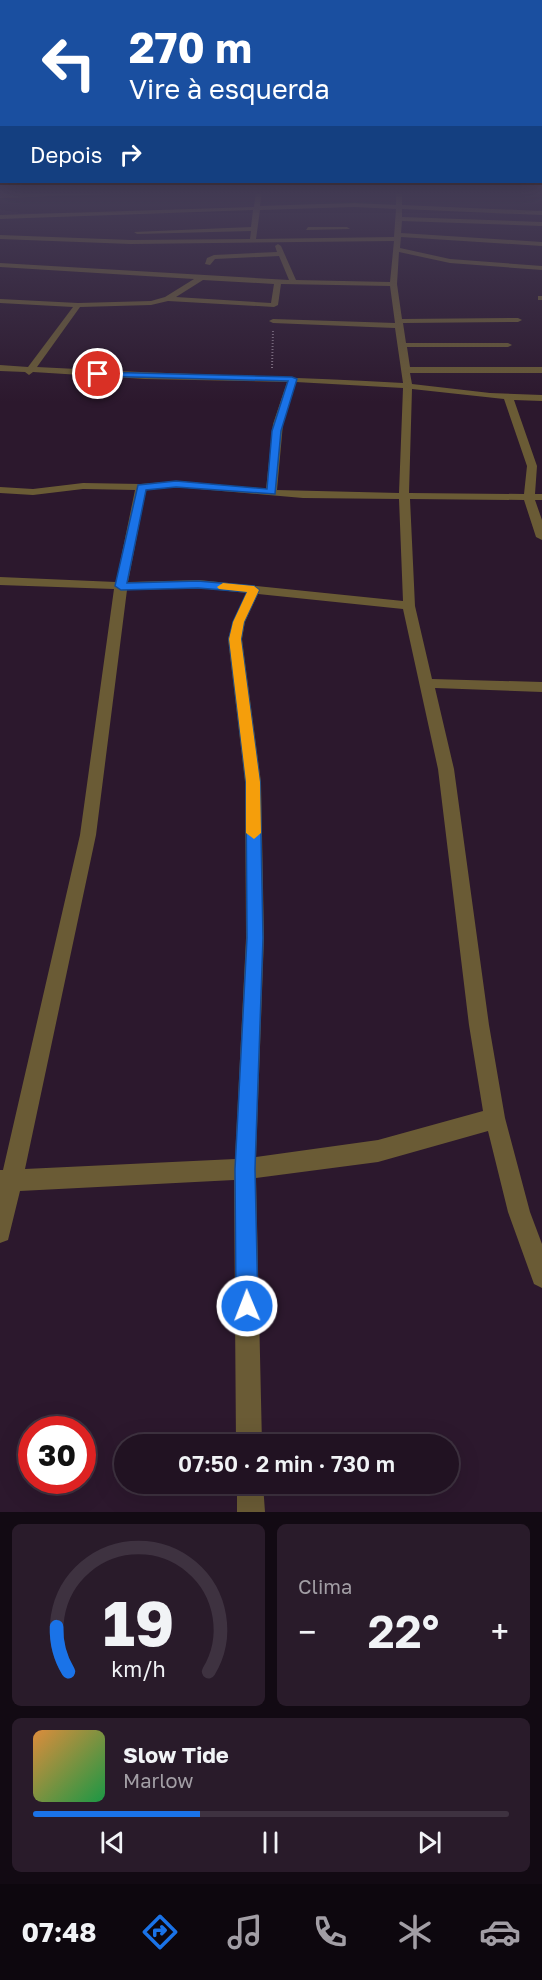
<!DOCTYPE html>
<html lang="pt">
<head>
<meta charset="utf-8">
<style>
  :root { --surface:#211222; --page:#291b2a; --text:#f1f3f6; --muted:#a29ea5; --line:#3e3240; --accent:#1a73e8 }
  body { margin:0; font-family:"Golos Text",sans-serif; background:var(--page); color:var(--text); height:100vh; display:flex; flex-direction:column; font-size:22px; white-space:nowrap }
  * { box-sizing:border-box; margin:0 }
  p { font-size:20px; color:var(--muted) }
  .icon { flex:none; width:33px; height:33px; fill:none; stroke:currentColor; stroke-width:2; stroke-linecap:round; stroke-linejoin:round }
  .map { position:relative; height:1512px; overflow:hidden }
  .sheet { display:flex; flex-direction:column; gap:12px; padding:12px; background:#120a13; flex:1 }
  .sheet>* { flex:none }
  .hud { position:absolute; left:0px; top:0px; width:543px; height:183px; box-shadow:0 6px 24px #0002,0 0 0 2px var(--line); background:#1a4fa0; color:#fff; overflow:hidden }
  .speed { position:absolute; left:18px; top:1416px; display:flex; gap:12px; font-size:30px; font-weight:700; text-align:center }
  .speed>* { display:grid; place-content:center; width:78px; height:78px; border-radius:50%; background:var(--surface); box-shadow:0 6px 24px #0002,0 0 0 2px var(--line); line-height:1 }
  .speed .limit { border:9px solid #d22; background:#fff; color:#111 }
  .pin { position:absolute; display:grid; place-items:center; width:51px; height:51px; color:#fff; margin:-26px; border:3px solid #fff; border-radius:50%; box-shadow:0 2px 6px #0007 }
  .me { position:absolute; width:66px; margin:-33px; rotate:359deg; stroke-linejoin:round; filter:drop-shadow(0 0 4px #0008) }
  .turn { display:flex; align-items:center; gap:21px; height:126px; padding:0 30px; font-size:27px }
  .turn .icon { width:78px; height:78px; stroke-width:2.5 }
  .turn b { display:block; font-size:42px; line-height:51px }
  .then { display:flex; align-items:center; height:57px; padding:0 30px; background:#0003; gap:12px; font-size:22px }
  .big { font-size:45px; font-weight:600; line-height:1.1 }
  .sheet .widget { flex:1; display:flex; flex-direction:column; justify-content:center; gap:9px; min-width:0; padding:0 21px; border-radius:9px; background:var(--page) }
  .sheet .dial { align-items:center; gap:0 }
  .dial svg { height:156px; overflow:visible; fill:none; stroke:var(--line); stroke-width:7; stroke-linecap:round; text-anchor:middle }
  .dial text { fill:var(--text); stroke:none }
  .song { display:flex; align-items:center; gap:18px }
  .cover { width:72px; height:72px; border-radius:9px; background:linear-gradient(135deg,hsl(30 70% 55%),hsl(140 70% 35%)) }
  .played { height:6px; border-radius:3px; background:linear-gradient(90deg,var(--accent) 35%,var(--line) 35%) }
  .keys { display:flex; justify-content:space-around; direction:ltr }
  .heat { display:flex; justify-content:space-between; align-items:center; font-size:33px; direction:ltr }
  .sheet .tiles { flex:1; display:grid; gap:12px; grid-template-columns:1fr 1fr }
  .widget:last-child { grid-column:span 2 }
  .trip { position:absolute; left:114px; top:1434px; width:345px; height:60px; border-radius:30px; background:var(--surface); box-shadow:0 6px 24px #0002,0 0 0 2px var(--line); font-weight:600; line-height:60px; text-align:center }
  .menu { display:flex; height:96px; justify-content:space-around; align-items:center; background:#0d070e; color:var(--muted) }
  .menu .icon { width:42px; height:42px }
  .menu .selected { color:var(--accent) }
  .menu b { font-size:27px; color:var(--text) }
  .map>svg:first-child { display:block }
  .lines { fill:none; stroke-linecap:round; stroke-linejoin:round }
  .path { stroke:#877688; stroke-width:2; stroke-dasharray:1 2; stroke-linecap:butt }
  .minor { fill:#6a5b35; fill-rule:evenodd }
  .route { fill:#1a73e8; stroke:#114b97; stroke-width:1.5 }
  .slow { fill:#f59e0b }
</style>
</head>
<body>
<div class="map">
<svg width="542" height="1512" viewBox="0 0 542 1512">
  <rect width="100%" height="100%" fill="#2c182d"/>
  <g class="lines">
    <path class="path" d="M272,368L273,331"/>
    <path class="minor" d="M145,191H196L0,198V194Z
      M256,191H262L260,206L354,203L396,205V191H402V205L542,211V215L402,209V217L542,222V226L402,221L401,233L542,242V246L401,237L400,248L450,259L542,266V270L450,263L399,252L397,284L402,319L518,318L522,320L518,322L403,323L406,343H508L512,345L508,347H407L410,367H542V373H410L412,384L490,393L542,395V401L514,400L537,466L535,494H542V500H535L542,520V540L536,537L524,500L410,499L415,606L432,679L542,682V692L435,688L454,769L489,1025L505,1118L530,1212L542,1244V1288L534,1284L508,1212L488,1131L378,1162L256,1178L262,1444H236L234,1180L20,1191L8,1240L0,1243V1170H3L80,835L114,589L0,585V577L116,582L135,490L83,489L33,495L0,493V487L33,489L83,483L141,484L176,481L266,489L273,424L287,382L145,379L33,372L29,375L25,372L0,371V365L28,367L73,307L0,303V299L78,303L151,301L165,297L194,279L0,267V263L289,280L279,256L215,259L210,265L205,264L207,258L214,255L277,252L275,246L278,244L281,246L296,280L390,282L394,241L131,244L0,239V235L131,240L250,239L251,231L137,234L134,232L251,227L253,210L0,219V215L254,207ZM354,207L396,209L394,237L256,239L260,210ZM203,280L274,284L271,303L176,297ZM281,284L390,286L395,323L273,319L269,321L273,323L395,328L403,383C281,376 159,374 37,367L80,307L151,305L168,301L274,307L278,305ZM296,382L403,388L399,493L277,490L283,424ZM412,389L504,399L527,466L524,494L409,493ZM176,487L303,498L399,499L403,601L199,580L128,582L146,490ZM199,588L247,593L233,622L228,639L245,782L246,938L235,1159L25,1169L96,835L127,590ZM258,594L403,609L438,769L469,1025L483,1111L378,1140L256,1157L264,938L261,782L242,639L245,622Z
      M308,227H347L350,229L306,230Z
      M538,296H542V300H538Z
      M237,1484H263L265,1512H237Z"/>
  </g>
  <linearGradient id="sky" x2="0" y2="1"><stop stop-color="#180d19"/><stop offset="0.48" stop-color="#453d57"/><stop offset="1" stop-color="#453d57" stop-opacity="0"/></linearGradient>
  <rect width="542" height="402" fill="url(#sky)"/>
  <path class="route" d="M98,372L292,377L297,379L281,431L275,494L176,487L146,490L127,583L198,581L254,586L259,590L244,622L241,639L260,782L263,938L255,1169L258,1306L255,1314L247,1317L239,1314L236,1306L235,1169L247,938L246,782L229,639L233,622L247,592L198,588L121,590L115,586L138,485L176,481L267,489L272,431L288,381L96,376Z"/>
  <path class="slow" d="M223,583L254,586L259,590L244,622L241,639L260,782L261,833L254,839L246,833V782L229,639L233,622L247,592L219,589L217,587Z"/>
</svg>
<div class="speed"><div class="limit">30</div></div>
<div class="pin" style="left:98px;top:374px;background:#d93025"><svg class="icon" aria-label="arrive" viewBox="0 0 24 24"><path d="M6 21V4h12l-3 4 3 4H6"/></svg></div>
<svg class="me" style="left:247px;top:1306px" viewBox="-20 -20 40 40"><circle r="17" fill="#1a73e8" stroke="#fff" stroke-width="3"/><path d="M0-11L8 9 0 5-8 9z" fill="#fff"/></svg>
<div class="trip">07:50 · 2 min · 730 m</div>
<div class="hud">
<div class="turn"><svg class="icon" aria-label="left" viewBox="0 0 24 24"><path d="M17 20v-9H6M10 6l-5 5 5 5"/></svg><div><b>270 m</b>Vire à esquerda</div></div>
<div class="then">Depois<svg class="icon" aria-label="right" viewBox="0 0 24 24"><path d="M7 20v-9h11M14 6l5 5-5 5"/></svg></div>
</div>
</div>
<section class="sheet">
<div class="tiles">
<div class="widget dial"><svg viewBox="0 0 100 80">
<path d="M14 69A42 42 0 1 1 86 69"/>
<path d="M14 69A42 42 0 0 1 8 46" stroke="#1a73e8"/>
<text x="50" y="56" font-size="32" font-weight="700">19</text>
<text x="50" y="72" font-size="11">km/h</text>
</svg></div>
<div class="widget"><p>Clima</p>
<div class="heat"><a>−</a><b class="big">22°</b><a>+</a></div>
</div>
<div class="widget">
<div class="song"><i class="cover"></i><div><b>Slow Tide</b><p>Marlow</p></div></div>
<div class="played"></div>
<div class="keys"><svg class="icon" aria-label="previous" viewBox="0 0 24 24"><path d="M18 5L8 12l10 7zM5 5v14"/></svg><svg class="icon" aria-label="pause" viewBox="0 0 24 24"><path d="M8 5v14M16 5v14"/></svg><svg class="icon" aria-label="next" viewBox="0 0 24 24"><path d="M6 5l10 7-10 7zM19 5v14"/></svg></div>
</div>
</div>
</section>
<nav class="menu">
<b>07:48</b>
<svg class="icon selected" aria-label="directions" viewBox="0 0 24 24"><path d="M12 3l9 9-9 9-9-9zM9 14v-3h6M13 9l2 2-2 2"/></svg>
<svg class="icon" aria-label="music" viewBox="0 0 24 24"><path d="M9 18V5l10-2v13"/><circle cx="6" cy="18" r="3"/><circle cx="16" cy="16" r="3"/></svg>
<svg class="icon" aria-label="phone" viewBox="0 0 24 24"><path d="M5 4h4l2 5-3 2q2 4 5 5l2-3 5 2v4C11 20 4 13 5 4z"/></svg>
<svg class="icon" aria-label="climate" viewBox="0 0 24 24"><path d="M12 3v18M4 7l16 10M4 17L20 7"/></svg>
<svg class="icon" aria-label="car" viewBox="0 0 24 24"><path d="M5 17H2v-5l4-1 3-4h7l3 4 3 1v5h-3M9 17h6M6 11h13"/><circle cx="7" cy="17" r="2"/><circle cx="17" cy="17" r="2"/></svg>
</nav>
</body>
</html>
